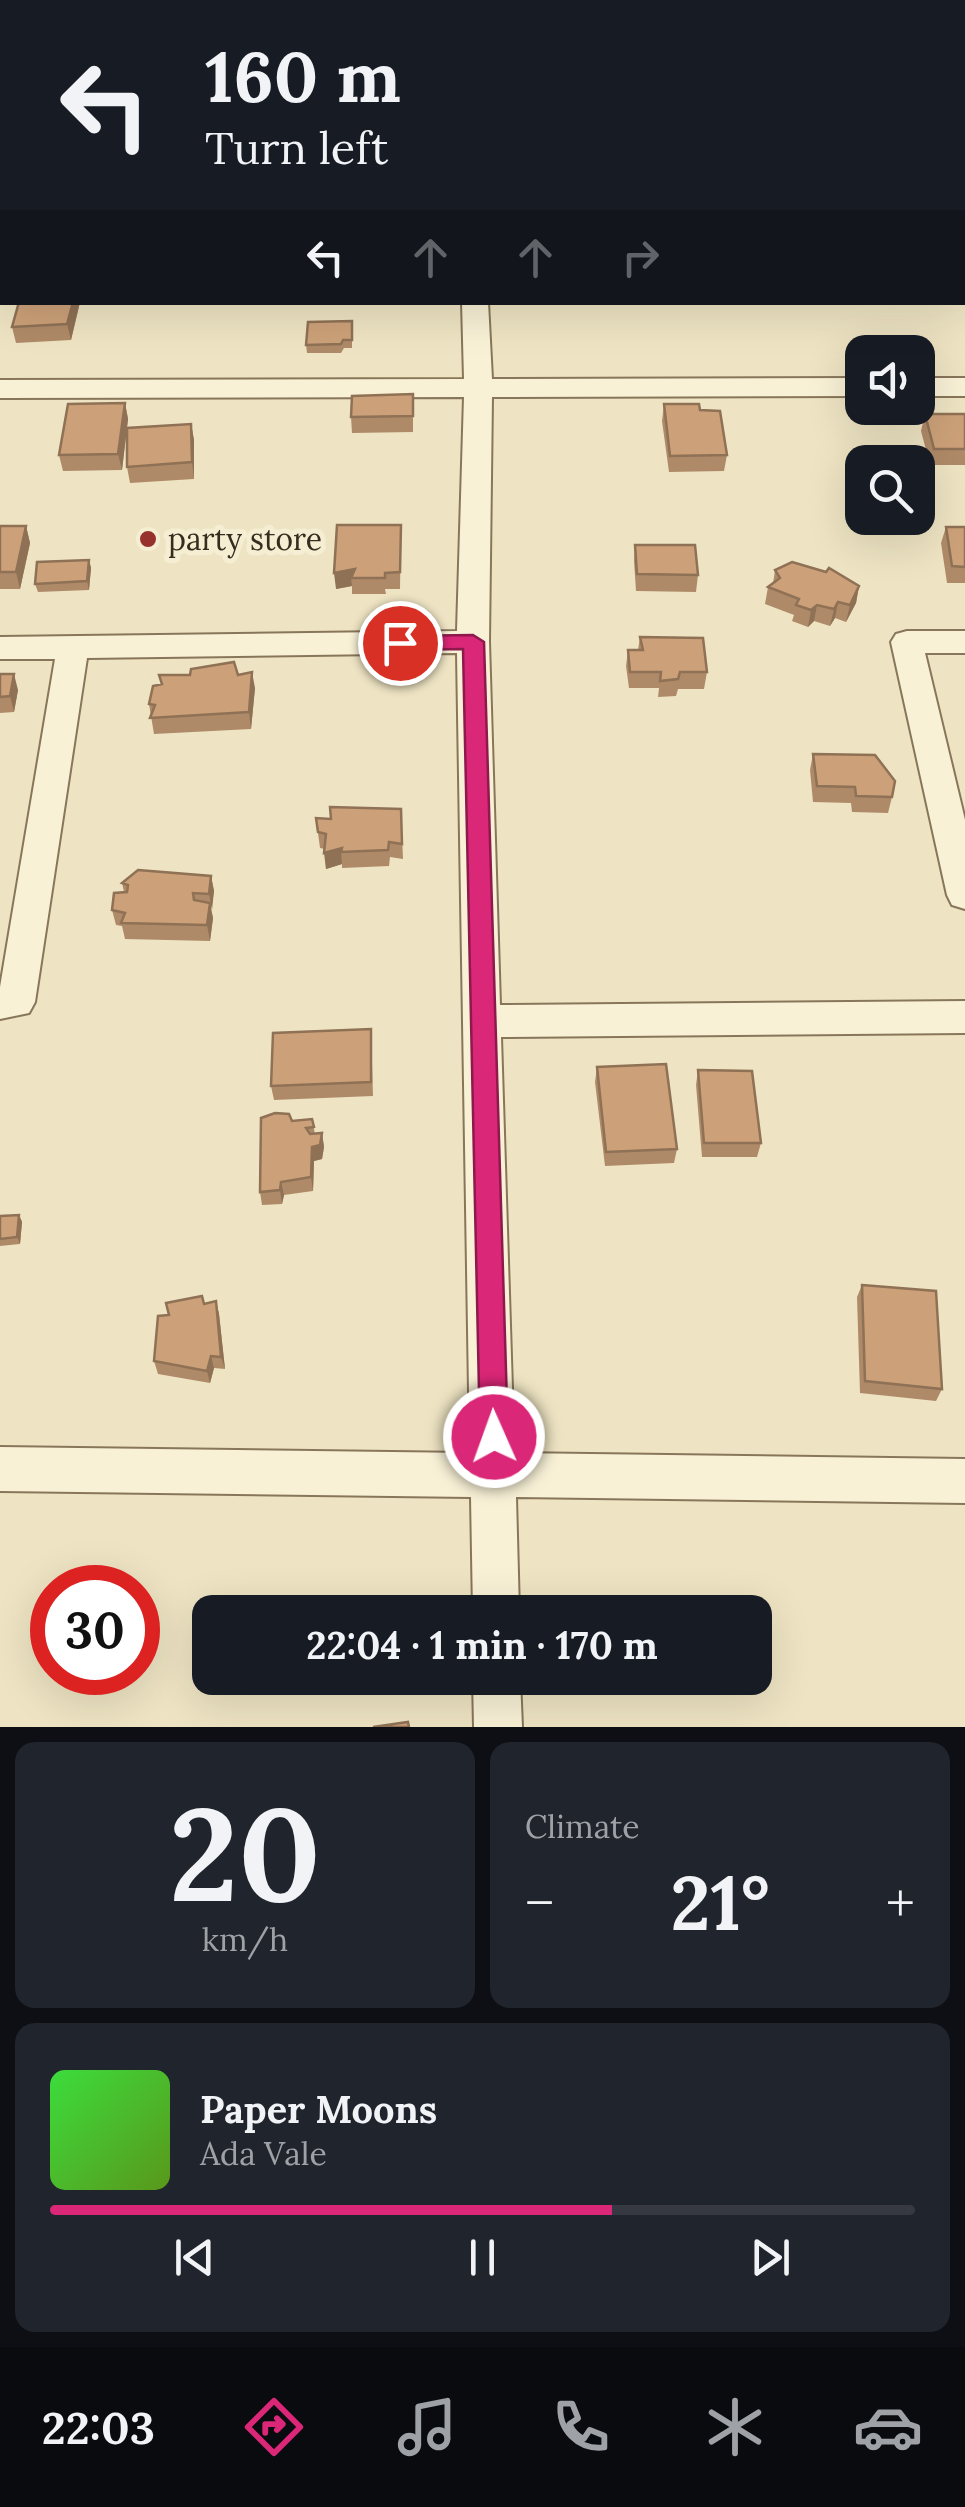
<!DOCTYPE html>
<html lang="en">
<head>
<meta charset="utf-8">
<style>
  :root { --surface:#171b24; --page:#20242c; --text:#f1f3f6; --muted:#9ea1a6; --line:#363941; --accent:#db2777 }
  body { margin:0; font-family:Lora,serif; background:var(--page); color:var(--text); height:100vh; display:flex; flex-direction:column; font-size:38px; white-space:nowrap }
  * { box-sizing:border-box; margin:0 }
  p { font-size:32px; color:var(--muted) }
  .icon { flex:none; width:55px; height:55px; fill:none; stroke:currentColor; stroke-width:2; stroke-linecap:round; stroke-linejoin:round }
  .map { position:relative; height:1727px; overflow:hidden }
  .side { display:flex; flex-direction:column; gap:15px; padding:15px; background:#0d0f14; flex:1 }
  .side>* { flex:none }
  .banner { position:absolute; left:0px; top:0px; width:965px; height:305px; box-shadow:0 10px 40px #0002; background:#171b24; color:var(--text); overflow:hidden }
  .controls { position:absolute; left:845px; top:335px; display:grid; gap:20px }
  .controls a { display:grid; place-items:center; width:90px; height:90px; border-radius:20px; background:var(--surface); box-shadow:0 10px 40px #0002; font-size:50px }
  .speed { position:absolute; left:30px; top:1565px; display:flex; gap:20px; font-size:50px; font-weight:700; text-align:center }
  .speed>* { display:grid; place-content:center; width:130px; height:130px; border-radius:50%; background:var(--surface); box-shadow:0 10px 40px #0002; line-height:1 }
  .speed .limit { border:15px solid #d22; background:#fff; color:#111 }
  .pin { position:absolute; display:grid; place-items:center; width:85px; height:85px; color:#fff; margin:-42px; border:5px solid #fff; border-radius:50%; box-shadow:0 2px 10px #0007 }
  .me { position:absolute; width:110px; margin:-55px; rotate:358deg; stroke-linejoin:round; filter:drop-shadow(0 0 8px #0008) }
  .turn { display:flex; align-items:center; gap:35px; height:210px; padding:0 40px; font-size:45px }
  .turn .icon { width:130px; height:130px; stroke-width:2.5 }
  .turn b { display:block; font-size:70px; line-height:85px }
  .lanes { display:flex; align-items:center; height:95px; padding:0 40px; background:#0003; justify-content:center; gap:50px; direction:ltr }
  .lanes .off { opacity:.35 }
  .big { font-size:75px; font-weight:800; line-height:1.1 }
  .side .widget { flex:1; display:flex; flex-direction:column; justify-content:center; gap:15px; min-width:0; padding:0 35px; border-radius:20px; background:var(--page) }
  .side .dial { align-items:center; gap:0 }
  .dial b { font-size:130px; line-height:1 }
  .song { display:flex; align-items:center; gap:30px }
  .cover { width:120px; height:120px; border-radius:15px; background:linear-gradient(135deg,hsl(120 70% 55%),hsl(90 70% 35%)) }
  .played { height:10px; border-radius:5px; background:linear-gradient(90deg,var(--accent) 65%,var(--line) 65%) }
  .keys { display:flex; justify-content:space-around; direction:ltr }
  .heat { display:flex; justify-content:space-between; align-items:center; font-size:55px; direction:ltr }
  .side .tiles { flex:1; display:grid; gap:15px; grid-template-columns:1fr 1fr }
  .widget:last-child { grid-column:span 2 }
  .trip { position:absolute; left:192px; top:1595px; width:580px; height:100px; border-radius:20px; background:var(--surface); box-shadow:0 10px 40px #0002; font-weight:800; line-height:100px; text-align:center }
  .menu { display:flex; height:160px; justify-content:space-around; align-items:center; background:#090b0e; color:var(--muted) }
  .menu .icon { width:70px; height:70px }
  .menu .selected { color:var(--accent) }
  .menu b { font-size:45px; color:var(--text) }
  .map>svg:first-child { display:block }
  .lines { fill:none; stroke-linecap:round; stroke-linejoin:round }
  .minor-casing { stroke:#88765a; stroke-width:4 }
  .minor { fill:#f8f1d6; fill-rule:evenodd }
  .wall { fill:#af8a68 }
  .shaded-wall { fill:#8f7155 }
  .building { fill:#cca179; stroke:#8f7155; stroke-width:2.5 }
  .route { fill:#db2777; stroke:#8e194d; stroke-width:2.5 }
  .poi-dot { fill:#96312b; stroke:#f5eed3; stroke-width:4 }
  .labels { text-anchor:middle; dominant-baseline:central; stroke-width:10; stroke-linejoin:round; paint-order:stroke }
  .poi-label { font-size:30px; fill:#382c1e; stroke:#f5eed3; text-anchor:start }
</style>
</head>
<body>
<div class="map">
<svg width="965" height="1727" viewBox="0 0 965 1727">
  <rect width="100%" height="100%" fill="#eee4c3"/>
  <g class="lines">
    <g class="minor-casing">
      <path id="minor" d="M184,0H206V2H184Z
        M454,0H476V2H454Z
        M751,0H773L774,2H752Z
        M962,83H965V97H962Z
        M0,84H2V98H0Z
        M462,302H488L492,379L862,378V396L492,397L489,642L500,1005L965,1001V1033L501,1037L514,1453L965,1459V1503L516,1497L519,1612H473L471,1497L0,1491V1447L470,1453L457,653L87,658L35,1002L29,1013L0,1019V987L55,659H0V637L457,631L464,397L0,398V380L464,379Z
        M918,378H965V396H918Z
        M907,631H965V653H925L965,820V909L952,905L947,895L891,642L896,634Z
        M473,1678H520L522,1727H474Z"/>
    </g>
    <use href="#minor" class="minor"/>
  </g>
  <path class="wall" d="M0,0H20V2H2V34H0Z
    M90,0H139L138,2H91Z
    M522,0H585V2H522Z
    M805,0H854V2L805,1Z
    M962,110H965V156L962,157Z
    M19,302H80L71,340L16,343L12,327Z
    M352,321V348H344L341,353H307L306,345Z
    M413,394V432L352,433L351,417Z
    M125,403L128,419L122,470L63,471L59,455Z
    M664,404L700,410L727,455L724,471L669,472L662,421Z
    M925,414H965V465H930L921,431Z
    M191,424L194,440V479L130,483L127,467Z
    M401,525L400,589H385L386,594H352V586L336,589Z
    M0,526H26L30,543L20,589H0V590Z
    M946,527H965V583H947L941,543Z
    M635,545L698,575L696,592L636,591L634,561Z
    M89,560L91,568L89,590L38,592L35,584Z
    M775,570L859,586L856,603L846,622L835,618L830,626L814,621L808,627L792,621L794,615L765,604L768,587L773,584Z
    M640,637L707,672L704,689H678L676,696L658,697L659,688H629L626,666L628,650H638Z
    M0,674L18,690L14,712L0,713Z
    M159,675L255,688L251,729L154,734L149,704L161,684Z
    M813,754L892,797L888,813L852,812L851,803L813,802L810,770Z
    M401,809L403,859L390,857L389,866L342,868V864L326,869L325,849L320,848L316,818L331,819Z
    M211,876L214,891L211,910L213,918L210,941L125,939L122,926L116,925L112,910L124,892L122,883Z
    M371,1029L373,1096L274,1100L271,1086Z
    M597,1067L677,1149L674,1163L605,1166L595,1082Z
    M698,1070L761,1143L757,1157H702L696,1085Z
    M312,1119L315,1134L322,1133L324,1147L322,1159L314,1161L313,1191L284,1195L282,1204L262,1205L260,1192L292,1121Z
    M19,1215L22,1222L20,1244L0,1246V1216Z
    M862,1285L942,1389L936,1401L860,1393L857,1297Z
    M216,1301L219,1314L225,1369L214,1368L210,1383L158,1374L154,1361L169,1315Z"/>
  <path class="shaded-wall" d="M73,302H80L71,340L67,324Z
    M125,403L128,419L122,470L118,454Z
    M191,424L194,440V479L192,462Z
    M26,526L30,543L20,589L16,572Z
    M89,560L91,568L89,590L87,581Z
    M355,569L351,578L352,586L336,589L334,573Z
    M859,586L856,603L846,622L850,605Z
    M838,602L835,618L830,626L834,609Z
    M817,605L814,621L808,627L811,610Z
    M252,672L255,688L251,729L249,712Z
    M14,674L18,690L14,712L10,696Z
    M342,848L341,852L342,864L326,869L324,853Z
    M211,876L214,891L212,910L209,894Z
    M210,903L213,918L210,941L207,925Z
    M322,1133L324,1147L322,1159L314,1161L313,1191L311,1177L312,1147Z
    M281,1182L284,1195L282,1204L280,1190Z
    M19,1215L22,1222L20,1244L17,1237Z
    M216,1301L219,1314L225,1369L221,1357Z
    M211,1356L214,1368L210,1383L207,1371Z"/>
  <path class="building" d="M0,0H19L18,2H2V18H0Z
    M249,0H295V2H248Z
    M525,0H563V2H525Z
    M651,0H708L709,2H651Z
    M962,110H965V140H962Z
    M19,302H73L67,324L12,327Z
    M352,321V340H343L341,344L306,345L308,322Z
    M413,394V416L351,417L352,396Z
    M125,403L118,454L59,455L68,404Z
    M664,404H699L700,410L720,411L727,455L670,456Z
    M925,414H965V449H934Z
    M191,424L192,462L127,467V428Z
    M337,525H401L400,572L385,573V578H351L355,569L334,573Z
    M0,526H26L16,572H0Z
    M946,527H965V567L952,566Z
    M635,545H695L698,575L637,574Z
    M89,560L87,581L35,584L37,562Z
    M792,562L826,572L829,568L859,586L850,605L838,602L834,609L817,605L811,610L796,605L799,599L768,587L780,578L775,570Z
    M640,637L703,638L707,672H680L678,679L660,681L661,672H630L628,650H643Z
    M234,662L238,675L252,672L249,712L150,718L155,705L149,704L153,686L162,684L159,675H190L191,669Z
    M0,674H14L10,696L0,697Z
    M813,754L875,755L895,781L892,797L856,796L855,787L817,786Z
    M330,807L401,809L402,844L389,842L388,850L341,852L342,848L324,853L326,834L318,832L316,818L331,819Z
    M138,870L211,876L209,894L193,893L194,900L210,903L207,925L121,923L125,913L112,910L114,893L127,892L128,885L122,883Z
    M371,1029V1082L271,1086L273,1033Z
    M666,1064L677,1149L606,1152L597,1067Z
    M698,1070L752,1071L761,1143H704Z
    M275,1113L289,1114L292,1121L312,1119L314,1127L306,1128L310,1134L322,1133L320,1145L312,1147L311,1177L281,1182L280,1190L260,1192L261,1118Z
    M19,1215L17,1237L0,1239V1216Z
    M862,1285L936,1291L942,1389L865,1381Z
    M202,1296L204,1304L216,1301L221,1357L211,1356L207,1371L154,1361L158,1316L169,1315L166,1303Z
    M408,1722L409,1727H373Z"/>
  <path class="route" d="M473,635L484,642L508,1437L504,1447L494,1451L484,1447L480,1437L463,649L400,650L390,643L400,636Z"/>
  <circle class="poi-dot" cx="148" cy="539" r="10"/>
  <g class="labels">
    <g class="poi-label">
      <text x="168" y="539">party store</text>
    </g>
  </g>
</svg>
<div class="controls">
<a><svg class="icon" aria-label="sound" viewBox="0 0 24 24"><path d="M4 9h4l5-4v14l-5-4H4zM17 9q2 3 0 6"/></svg></a>
<a><svg class="icon" aria-label="search" viewBox="0 0 24 24"><circle cx="10" cy="10" r="6"/><path d="M15 15l6 6"/></svg></a>
</div>
<div class="speed"><div class="limit">30</div></div>
<div class="pin" style="left:400px;top:643px;background:#d93025"><svg class="icon" aria-label="arrive" viewBox="0 0 24 24"><path d="M6 21V4h12l-3 4 3 4H6"/></svg></div>
<svg class="me" style="left:494px;top:1437px" viewBox="-20 -20 40 40"><circle r="17" fill="#db2777" stroke="#fff" stroke-width="3"/><path d="M0-11L8 9 0 5-8 9z" fill="#fff"/></svg>
<div class="trip">22:04 · 1 min · 170 m</div>
<div class="banner">
<div class="turn"><svg class="icon" aria-label="left" viewBox="0 0 24 24"><path d="M17 20v-9H6M10 6l-5 5 5 5"/></svg><div><b>160 m</b>Turn left</div></div>
<div class="lanes"><svg class="icon" aria-label="left" viewBox="0 0 24 24"><path d="M17 20v-9H6M10 6l-5 5 5 5"/></svg><svg class="icon off" aria-label="ahead" viewBox="0 0 24 24"><path d="M12 20V5M6 11l6-6 6 6"/></svg><svg class="icon off" aria-label="ahead" viewBox="0 0 24 24"><path d="M12 20V5M6 11l6-6 6 6"/></svg><svg class="icon off" aria-label="right" viewBox="0 0 24 24"><path d="M7 20v-9h11M14 6l5 5-5 5"/></svg></div>
</div>
</div>
<section class="side">
<div class="tiles">
<div class="widget dial"><b>20</b><p>km/h</p></div>
<div class="widget"><p>Climate</p>
<div class="heat"><a>−</a><b class="big">21°</b><a>+</a></div>
</div>
<div class="widget">
<div class="song"><i class="cover"></i><div><b>Paper Moons</b><p>Ada Vale</p></div></div>
<div class="played"></div>
<div class="keys"><svg class="icon" aria-label="previous" viewBox="0 0 24 24"><path d="M18 5L8 12l10 7zM5 5v14"/></svg><svg class="icon" aria-label="pause" viewBox="0 0 24 24"><path d="M8 5v14M16 5v14"/></svg><svg class="icon" aria-label="next" viewBox="0 0 24 24"><path d="M6 5l10 7-10 7zM19 5v14"/></svg></div>
</div>
</div>
</section>
<nav class="menu">
<b>22:03</b>
<svg class="icon selected" aria-label="directions" viewBox="0 0 24 24"><path d="M12 3l9 9-9 9-9-9zM9 14v-3h6M13 9l2 2-2 2"/></svg>
<svg class="icon" aria-label="music" viewBox="0 0 24 24"><path d="M9 18V5l10-2v13"/><circle cx="6" cy="18" r="3"/><circle cx="16" cy="16" r="3"/></svg>
<svg class="icon" aria-label="phone" viewBox="0 0 24 24"><path d="M5 4h4l2 5-3 2q2 4 5 5l2-3 5 2v4C11 20 4 13 5 4z"/></svg>
<svg class="icon" aria-label="climate" viewBox="0 0 24 24"><path d="M12 3v18M4 7l16 10M4 17L20 7"/></svg>
<svg class="icon" aria-label="car" viewBox="0 0 24 24"><path d="M5 17H2v-5l4-1 3-4h7l3 4 3 1v5h-3M9 17h6M6 11h13"/><circle cx="7" cy="17" r="2"/><circle cx="17" cy="17" r="2"/></svg>
</nav>
</body>
</html>
